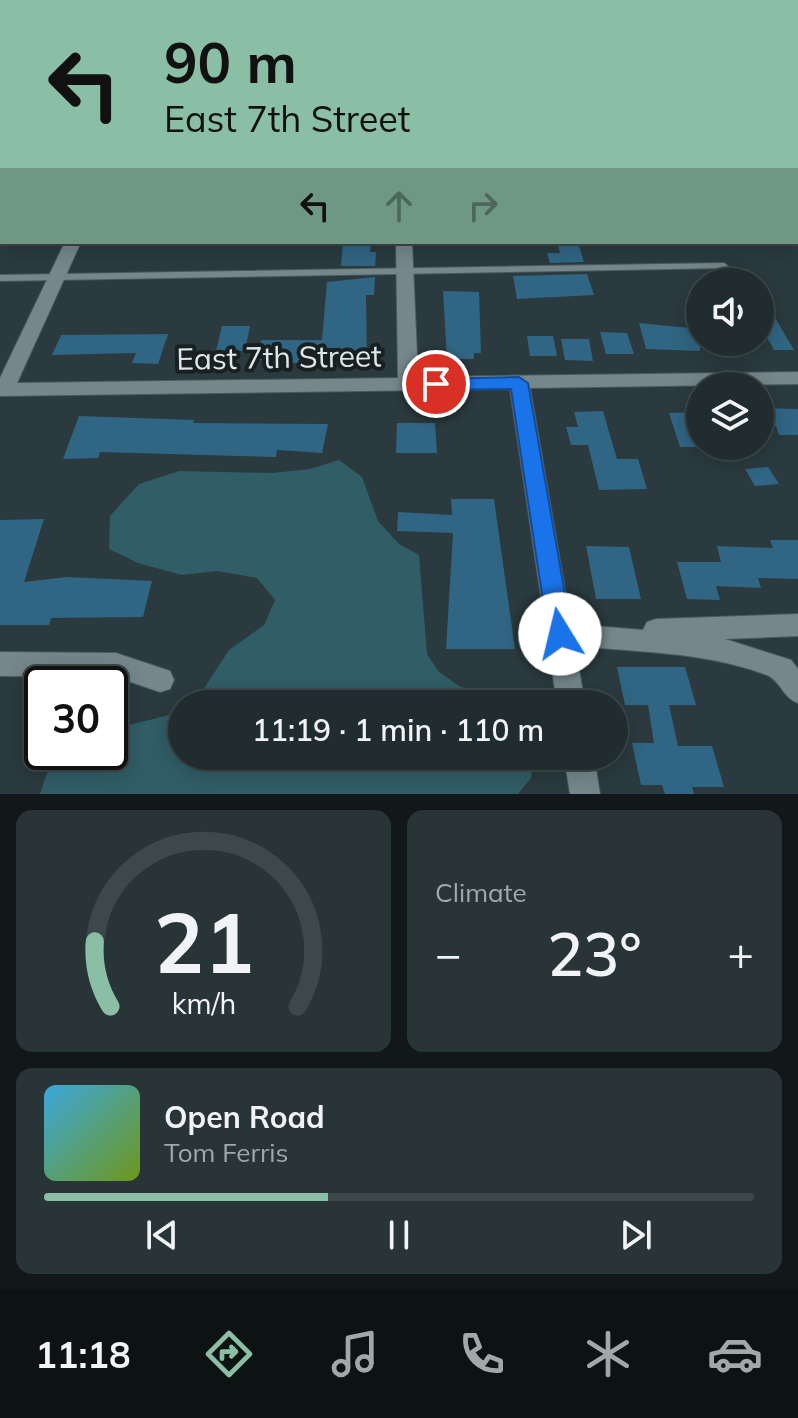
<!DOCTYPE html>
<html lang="en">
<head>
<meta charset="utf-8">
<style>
  :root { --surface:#202c2e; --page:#283436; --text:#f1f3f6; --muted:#a2a7aa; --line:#3d484a; --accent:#8abfa5 }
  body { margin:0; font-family:Mulish,sans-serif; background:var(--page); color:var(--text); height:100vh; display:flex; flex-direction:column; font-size:30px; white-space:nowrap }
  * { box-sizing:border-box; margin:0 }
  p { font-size:26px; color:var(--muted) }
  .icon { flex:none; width:44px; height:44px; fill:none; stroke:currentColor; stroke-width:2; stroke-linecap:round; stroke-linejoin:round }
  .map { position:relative; height:794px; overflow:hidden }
  .side { display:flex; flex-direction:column; gap:16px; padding:16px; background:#121819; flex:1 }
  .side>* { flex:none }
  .top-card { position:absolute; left:0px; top:0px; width:798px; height:244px; box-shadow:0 4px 20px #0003,0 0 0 2px var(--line); background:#8abfa5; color:#111; overflow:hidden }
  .fabs { position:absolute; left:686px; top:268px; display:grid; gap:16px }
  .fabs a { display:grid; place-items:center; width:88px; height:88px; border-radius:50%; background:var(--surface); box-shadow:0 4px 20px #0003,0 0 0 2px var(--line); font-size:40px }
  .speed { position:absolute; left:24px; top:666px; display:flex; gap:16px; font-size:40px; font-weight:700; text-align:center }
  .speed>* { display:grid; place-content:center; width:104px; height:104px; border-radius:50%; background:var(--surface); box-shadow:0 4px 20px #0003,0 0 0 2px var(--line); line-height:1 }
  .speed .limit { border:4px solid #111; border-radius:12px; background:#fff; color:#111 }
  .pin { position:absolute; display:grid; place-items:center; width:68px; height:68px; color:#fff; margin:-34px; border:4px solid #fff; border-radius:50%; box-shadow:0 2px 8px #0007 }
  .me { position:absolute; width:88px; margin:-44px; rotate:351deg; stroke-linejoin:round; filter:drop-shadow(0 0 6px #0008) }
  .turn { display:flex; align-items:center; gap:28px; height:168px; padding:0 32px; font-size:36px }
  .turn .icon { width:104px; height:104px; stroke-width:2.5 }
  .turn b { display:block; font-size:56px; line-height:68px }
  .lanes { display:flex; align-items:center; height:76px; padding:0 32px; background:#0003; justify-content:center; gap:40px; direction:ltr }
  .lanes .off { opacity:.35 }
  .big { font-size:60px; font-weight:600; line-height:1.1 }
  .side .card { flex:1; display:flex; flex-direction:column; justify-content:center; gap:12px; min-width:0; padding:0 28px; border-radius:16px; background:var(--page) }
  .side .dial { align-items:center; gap:0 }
  .dial svg { height:208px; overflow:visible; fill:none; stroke:var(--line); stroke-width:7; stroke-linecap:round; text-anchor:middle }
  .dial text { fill:var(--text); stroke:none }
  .song { display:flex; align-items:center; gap:24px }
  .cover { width:96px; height:96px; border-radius:12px; background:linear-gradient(135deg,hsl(200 70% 55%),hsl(80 70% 35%)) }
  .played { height:8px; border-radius:4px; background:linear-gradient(90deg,var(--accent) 40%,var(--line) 40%) }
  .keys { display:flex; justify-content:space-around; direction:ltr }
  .heat { display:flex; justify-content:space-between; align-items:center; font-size:44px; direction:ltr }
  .side .tiles { flex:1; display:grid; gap:16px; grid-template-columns:1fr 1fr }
  .card:last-child { grid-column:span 2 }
  .trip { position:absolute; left:168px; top:690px; width:460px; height:80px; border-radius:40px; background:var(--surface); box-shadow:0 4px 20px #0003,0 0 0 2px var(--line); font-weight:600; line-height:80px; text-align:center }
  .tab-bar { display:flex; height:128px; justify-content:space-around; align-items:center; background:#0d1212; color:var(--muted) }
  .tab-bar .icon { width:56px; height:56px }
  .tab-bar .active { color:var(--accent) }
  .tab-bar b { font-size:36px; color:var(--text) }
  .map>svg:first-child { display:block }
  .green { fill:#315d66 }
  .building { fill:#306583 }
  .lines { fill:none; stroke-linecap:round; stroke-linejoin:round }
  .service-casing { stroke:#4b595c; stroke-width:2 }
  .minor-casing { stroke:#4b595c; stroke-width:2 }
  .tertiary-casing { stroke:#4b595c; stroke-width:2 }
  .service { fill:#75878b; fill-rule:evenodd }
  .minor { fill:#75878b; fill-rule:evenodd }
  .tertiary { fill:#75878b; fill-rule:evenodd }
  .route { fill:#1a73e8; stroke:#114b97; stroke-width:2 }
  .labels { text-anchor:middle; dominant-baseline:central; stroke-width:8; stroke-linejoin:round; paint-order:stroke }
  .street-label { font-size:30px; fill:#dee8ea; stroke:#192022 }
</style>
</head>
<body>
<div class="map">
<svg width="798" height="794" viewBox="0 0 798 794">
  <rect width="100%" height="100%" fill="#2a3a3e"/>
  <path class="green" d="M339,460L362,477L378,521L399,544L419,555L427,654L439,672L459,686L506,704H194L229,650L264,625L275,600L257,578L217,571L182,575L138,563L109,549L110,516L139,484L179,471L272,473L310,469Z
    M182,710V756H534L531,778L518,794H40L47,773L67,752H110V730C135,722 158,720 182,710Z"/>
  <path class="building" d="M343,242H371L370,252H376L375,266H341Z
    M557,243H578L584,262L550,263L547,253H560Z
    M587,274L594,295L536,298L517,299L513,276Z
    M375,277L374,295H366L367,363H273V359L258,360L261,340H322L327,282Z
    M443,291L479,292L481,353H474V359H447Z
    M764,299L794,350H774L760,325V301Z
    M639,323L700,329V351L646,349Z
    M222,326H250L245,351H216Z
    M600,332L627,333L634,354H606Z
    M168,334L158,364L132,363L136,353L52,355L61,335Z
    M527,336H553L557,356H530Z
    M561,339H589L593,361L565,360Z
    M760,408L798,409V435H779L776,426H763Z
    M603,411L617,459H638L647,489L599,490L588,445H571L566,427H578L574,412Z
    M700,412V447H680L669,413Z
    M79,416L194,420L193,423L328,424L322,453L277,450L276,457L100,452L98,458L63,459Z
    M397,423H435L437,453H396Z
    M768,467L779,484L755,486L745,469Z
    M451,499H494L515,649H446L453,533L397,531L398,512L452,515Z
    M44,519L24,582L67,577L152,581L143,617L51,618L49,625H0V520Z
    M770,540H798V579L758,578L761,588L716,586L720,600L687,599L677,562H721L717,546L773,548Z
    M586,546L629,547L641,599H596Z
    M617,667H685L696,705H669L678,746H712L724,787H692L694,794H665L662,785H641L632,743H654L648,705H625Z"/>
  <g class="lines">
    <g class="service-casing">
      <path id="service" d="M0,125H2V129H0Z
        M724,263L728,266L727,268L0,281V275Z"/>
    </g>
    <g class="minor-casing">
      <path id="minor" d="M179,0H189L178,2Z
        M386,0H396V2H386Z
        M796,45H798V51H796Z
        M0,70H2V78H0Z
        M796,128H798V136H796Z
        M796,183H798V194H796Z
        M0,189H2V197H0Z
        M65,242H81L17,383L398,378L396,242H412L418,377L798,372V384L530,388L571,624L643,630L647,622L656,619L798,614V636L725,639L791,660L798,669V703C783,698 780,680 767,675C706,652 639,652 575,646L585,704H557L510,389L0,396V378Z
        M0,652L116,653L170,671L174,680L170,689L160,692L116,677L0,676Z
        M564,756H594L600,794H570Z"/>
    </g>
    <g class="tertiary-casing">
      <path id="tertiary" d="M783,0H797L798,2L796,5Z"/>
    </g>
    <use href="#service" class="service"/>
    <use href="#minor" class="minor"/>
    <use href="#tertiary" class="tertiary"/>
  </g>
  <path class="route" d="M519,377L528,383L572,634L568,641L560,644L551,641L548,634L511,389L436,390L427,384L436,379Z"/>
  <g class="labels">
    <g class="street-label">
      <text transform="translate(279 357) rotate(-1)">East 7th Street</text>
    </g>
  </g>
</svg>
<div class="fabs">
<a><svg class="icon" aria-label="sound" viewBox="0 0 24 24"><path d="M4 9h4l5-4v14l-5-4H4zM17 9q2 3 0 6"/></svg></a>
<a><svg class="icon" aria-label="layers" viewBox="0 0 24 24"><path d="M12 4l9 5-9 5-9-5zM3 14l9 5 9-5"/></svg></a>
</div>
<div class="speed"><div class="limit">30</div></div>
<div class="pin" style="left:436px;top:384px;background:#d93025"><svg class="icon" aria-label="arrive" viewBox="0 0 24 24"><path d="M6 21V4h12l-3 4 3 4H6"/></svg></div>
<svg class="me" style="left:560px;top:634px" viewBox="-20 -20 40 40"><circle r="19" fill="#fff"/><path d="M0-13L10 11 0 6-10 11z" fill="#1a73e8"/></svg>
<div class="trip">11:19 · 1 min · 110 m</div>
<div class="top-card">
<div class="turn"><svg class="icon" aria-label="left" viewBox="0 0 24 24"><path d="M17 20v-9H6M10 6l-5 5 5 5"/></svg><div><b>90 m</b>East 7th Street</div></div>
<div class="lanes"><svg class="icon" aria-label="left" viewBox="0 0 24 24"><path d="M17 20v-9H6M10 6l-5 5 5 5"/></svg><svg class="icon off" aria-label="ahead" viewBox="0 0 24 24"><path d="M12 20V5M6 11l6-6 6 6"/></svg><svg class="icon off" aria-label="right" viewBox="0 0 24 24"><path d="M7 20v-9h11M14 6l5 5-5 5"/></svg></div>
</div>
</div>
<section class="side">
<div class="tiles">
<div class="card dial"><svg viewBox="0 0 100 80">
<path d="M14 69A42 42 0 1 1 86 69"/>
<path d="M14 69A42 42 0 0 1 8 44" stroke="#8abfa5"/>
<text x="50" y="56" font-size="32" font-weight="700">21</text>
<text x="50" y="72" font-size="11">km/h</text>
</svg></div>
<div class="card"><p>Climate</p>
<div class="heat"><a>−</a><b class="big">23°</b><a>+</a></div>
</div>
<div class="card">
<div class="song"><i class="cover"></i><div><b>Open Road</b><p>Tom Ferris</p></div></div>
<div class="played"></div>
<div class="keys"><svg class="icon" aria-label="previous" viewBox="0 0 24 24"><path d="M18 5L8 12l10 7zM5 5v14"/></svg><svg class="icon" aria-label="pause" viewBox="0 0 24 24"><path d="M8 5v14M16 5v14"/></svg><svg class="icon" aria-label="next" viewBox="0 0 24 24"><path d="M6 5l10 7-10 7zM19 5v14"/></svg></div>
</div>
</div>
</section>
<nav class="tab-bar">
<b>11:18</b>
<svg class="icon active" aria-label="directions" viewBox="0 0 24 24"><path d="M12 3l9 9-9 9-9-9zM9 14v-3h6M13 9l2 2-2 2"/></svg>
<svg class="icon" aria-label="music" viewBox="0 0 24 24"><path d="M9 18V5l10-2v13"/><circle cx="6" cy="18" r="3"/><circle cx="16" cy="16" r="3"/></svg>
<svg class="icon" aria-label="phone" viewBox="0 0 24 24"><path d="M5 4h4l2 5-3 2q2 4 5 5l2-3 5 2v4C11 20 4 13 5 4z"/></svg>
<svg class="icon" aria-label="climate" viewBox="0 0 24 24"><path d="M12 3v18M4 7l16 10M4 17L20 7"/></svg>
<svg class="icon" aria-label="car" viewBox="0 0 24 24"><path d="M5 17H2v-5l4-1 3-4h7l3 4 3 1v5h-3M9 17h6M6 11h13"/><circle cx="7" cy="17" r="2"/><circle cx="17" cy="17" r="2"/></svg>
</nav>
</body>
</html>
